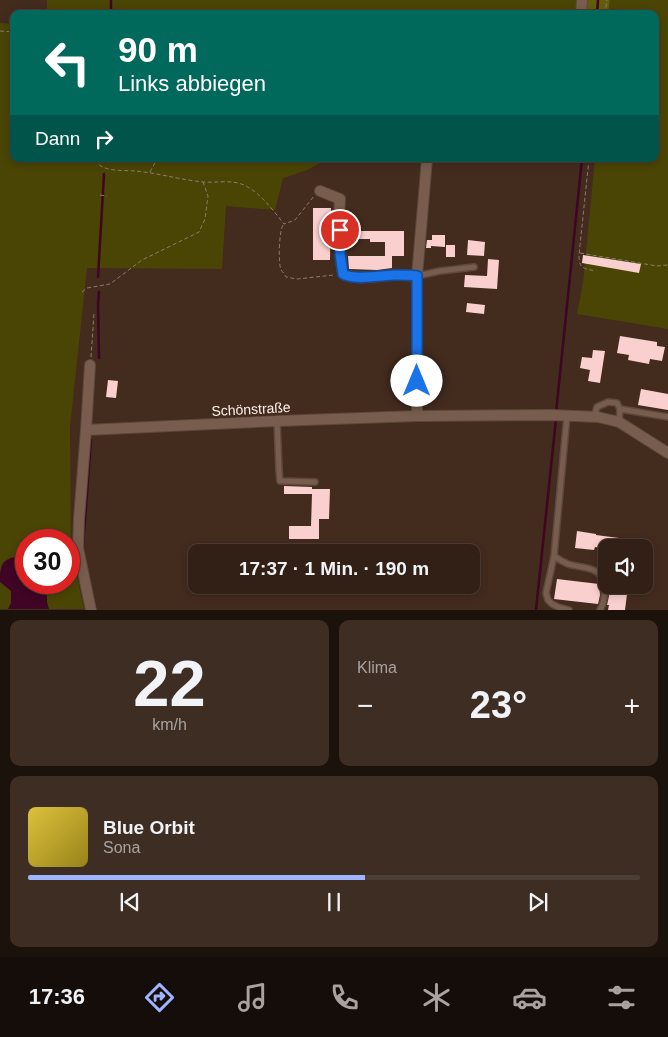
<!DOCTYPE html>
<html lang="de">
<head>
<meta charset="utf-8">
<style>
  :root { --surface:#322016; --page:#3d2d23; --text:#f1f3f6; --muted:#a8a3a1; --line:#4d3e35; --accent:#9eb4fd }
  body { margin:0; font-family:Helvetica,sans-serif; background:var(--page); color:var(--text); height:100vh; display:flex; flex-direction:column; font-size:19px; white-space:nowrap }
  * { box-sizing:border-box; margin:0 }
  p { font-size:16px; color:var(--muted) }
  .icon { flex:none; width:28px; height:28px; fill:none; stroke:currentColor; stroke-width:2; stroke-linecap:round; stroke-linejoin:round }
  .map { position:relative; height:610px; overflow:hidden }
  .sheet { display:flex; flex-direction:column; gap:10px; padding:10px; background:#1c120c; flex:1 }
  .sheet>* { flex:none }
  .hud { position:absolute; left:10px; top:10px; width:649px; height:152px; border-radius:10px; box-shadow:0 2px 8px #0003,0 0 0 1px var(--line); background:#00695c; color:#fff; overflow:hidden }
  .fabs { position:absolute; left:598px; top:539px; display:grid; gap:10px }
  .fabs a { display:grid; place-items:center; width:55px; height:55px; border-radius:10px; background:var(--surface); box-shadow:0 2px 8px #0003,0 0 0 1px var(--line); font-size:25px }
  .speed { position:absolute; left:15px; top:529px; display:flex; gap:10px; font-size:25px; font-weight:700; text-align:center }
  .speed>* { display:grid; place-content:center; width:65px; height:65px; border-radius:50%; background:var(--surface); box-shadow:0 2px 8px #0003,0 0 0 1px var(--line); line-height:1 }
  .speed .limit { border:8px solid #d22; background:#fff; color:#111 }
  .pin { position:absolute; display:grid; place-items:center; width:42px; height:42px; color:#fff; margin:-21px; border:2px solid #fff; border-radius:50%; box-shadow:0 1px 5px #0007 }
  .me { position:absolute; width:55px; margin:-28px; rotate:0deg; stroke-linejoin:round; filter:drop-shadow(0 0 4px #0008) }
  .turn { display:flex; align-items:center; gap:18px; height:105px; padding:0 25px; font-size:22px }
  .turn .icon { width:65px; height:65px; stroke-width:2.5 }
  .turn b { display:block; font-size:35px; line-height:42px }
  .then { display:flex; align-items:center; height:48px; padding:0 25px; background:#0003; gap:10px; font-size:19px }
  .big { font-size:38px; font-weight:600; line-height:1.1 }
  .sheet .card { flex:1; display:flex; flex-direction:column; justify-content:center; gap:8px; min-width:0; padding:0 18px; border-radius:10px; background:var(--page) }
  .sheet .dial { align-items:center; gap:0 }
  .dial b { font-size:65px; line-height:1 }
  .song { display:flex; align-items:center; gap:15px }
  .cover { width:60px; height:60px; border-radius:8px; background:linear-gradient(135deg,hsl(50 70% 55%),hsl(50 70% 35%)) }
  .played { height:5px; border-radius:2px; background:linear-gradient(90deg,var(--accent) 55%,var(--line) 55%) }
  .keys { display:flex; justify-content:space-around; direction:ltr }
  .heat { display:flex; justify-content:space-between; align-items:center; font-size:28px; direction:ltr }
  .sheet .tiles { flex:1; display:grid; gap:10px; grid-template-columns:1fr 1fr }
  .card:last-child { grid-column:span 2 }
  .trip { position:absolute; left:188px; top:544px; width:292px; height:50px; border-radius:10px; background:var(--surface); box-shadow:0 2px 8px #0003,0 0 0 1px var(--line); font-weight:600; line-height:50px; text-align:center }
  .tab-bar { display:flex; height:80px; justify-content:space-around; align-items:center; background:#140d09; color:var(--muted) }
  .tab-bar .icon { width:35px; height:35px }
  .tab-bar .active { color:var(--accent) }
  .tab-bar b { font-size:22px; color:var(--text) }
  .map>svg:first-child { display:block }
  .green { fill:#4a4504; fill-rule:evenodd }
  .forest { fill:#635c0b }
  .water { fill:#400424 }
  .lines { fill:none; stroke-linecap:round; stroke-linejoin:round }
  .stream { stroke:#400424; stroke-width:2.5 }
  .building { fill:#fad0ce }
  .service-casing { stroke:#5c483c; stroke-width:8 }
  .minor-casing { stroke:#5c483c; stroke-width:12 }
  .path { stroke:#8e7a6f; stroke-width:1; stroke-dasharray:4 2.5; stroke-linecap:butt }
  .service { stroke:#785d4e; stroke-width:5 }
  .minor { stroke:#785d4e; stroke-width:10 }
  .route-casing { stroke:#114b97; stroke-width:12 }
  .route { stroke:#1a73e8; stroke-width:9 }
  .labels { text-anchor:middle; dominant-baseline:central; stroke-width:5; stroke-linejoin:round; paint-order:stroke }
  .street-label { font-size:14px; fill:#fef0e9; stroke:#432b1e }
</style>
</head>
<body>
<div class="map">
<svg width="668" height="610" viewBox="0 0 668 610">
  <rect width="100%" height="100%" fill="#432b1e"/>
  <path class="green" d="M47,0H578L577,14H47Z
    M610,0H668V329L577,314L583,283L595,159H655V14H608Z
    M0,23L14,24V159H327L307,170L283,178L275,210L226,206L222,269L87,268L70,427L71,549L84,609H0ZM26,540H69V582H26Z"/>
  <path class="forest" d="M587,0H610L608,14H586Z"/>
  <path class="water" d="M16,557L26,560V582L47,583V602L49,609H8L11,603V591L0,582C0,569 0,559 16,557Z"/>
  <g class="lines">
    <path class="stream" d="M111,0V14
      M597,14L598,0
      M106,162V159
      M98,277L104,174
      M99,292L98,304L99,358
      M556,413L582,159
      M83,546L91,440
      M91,588L96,610
      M536,610L556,419"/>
  </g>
  <path class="building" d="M313,208H331L330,260H313Z
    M346,231H404V256H392V268L377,270L349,269L348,256H385V242H370V239H346Z
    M432,235H445V247L431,246V248H426L427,240H432Z
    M468,240L485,242L484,256L467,255Z
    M446,245H455V257H446Z
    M583,255L641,264L639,273L582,263Z
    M488,259L499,260L497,289L464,287L465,275L487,276Z
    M467,303L485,305L484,314L466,312Z
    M620,336L657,342V346L665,347L662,361L650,359L649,364L628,360L629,355L617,353Z
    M593,350L605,351L600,383L588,381L590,370L580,368L582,357L592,358Z
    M108,380L118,381L116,398L106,397Z
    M641,389L668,394V410L638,405Z
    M284,486L312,487V489H330L329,519H319V539H289V526H311L312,494H284Z
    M577,531L596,534V535L642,541L641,548H606V549L595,547L594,550L575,548Z
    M557,579L599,584L600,595L598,604L554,599Z
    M608,585H637L636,595L627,594L625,610H608L609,605H607L609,596Z"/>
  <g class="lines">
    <g class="service-casing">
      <path id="service" d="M417,276L440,271L474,267
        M620,409L668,417
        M567,416L554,556L546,593L548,600L552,604L558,607L569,610
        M594,417L597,407L608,402L617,403L620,409L619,422
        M277,421L279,470L280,481L315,482
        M554,556C558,559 563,562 568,564C583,569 602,565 604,586C605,594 604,603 600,610"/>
    </g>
    <g class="minor-casing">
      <path id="minor" d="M581,14L582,0
        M320,191L340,199C338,224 339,250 343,274C354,281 383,275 396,275C403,275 410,275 417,276
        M417,416V276L427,159
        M86,430L90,365
        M91,610L78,548L79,519L86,430L277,421L417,416L551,415L598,417L619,422L668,453"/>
    </g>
    <path class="path" d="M605,14L607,0
      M0,31L14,32
      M98,159V164C107,172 124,170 135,171C158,173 181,180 204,182C218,183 233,179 246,186C261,194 273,210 284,224L295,220L314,196
      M589,159L579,255C579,269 583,268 595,271
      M150,172L157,159
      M100,195L107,196
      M283,225C279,232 278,262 281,270C283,272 285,275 286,277L297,279L334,275
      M580,253L657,266L668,265
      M82,292L87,288L110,284L142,260L199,232L205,219L208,196L203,182
      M91,357L94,313"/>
    <use href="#service" class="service"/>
    <use href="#minor" class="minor"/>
  </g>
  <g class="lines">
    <g class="route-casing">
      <path id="route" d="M340,230V254L343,274C354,281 383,275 396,275C403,275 410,275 417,276V381"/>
    </g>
    <use href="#route" class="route"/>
  </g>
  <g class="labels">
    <g class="street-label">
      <text transform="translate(251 409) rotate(-3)">Schönstraße</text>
    </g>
  </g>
</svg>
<div class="fabs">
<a><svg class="icon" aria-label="sound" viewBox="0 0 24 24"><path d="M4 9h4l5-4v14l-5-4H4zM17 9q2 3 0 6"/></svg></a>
</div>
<div class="speed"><div class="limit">30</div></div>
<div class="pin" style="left:340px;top:230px;background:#d93025"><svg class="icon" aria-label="arrive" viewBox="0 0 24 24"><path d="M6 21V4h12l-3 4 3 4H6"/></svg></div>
<svg class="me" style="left:417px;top:381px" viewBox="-20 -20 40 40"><circle r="19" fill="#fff"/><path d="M0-13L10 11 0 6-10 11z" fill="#1a73e8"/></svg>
<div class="trip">17:37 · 1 Min. · 190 m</div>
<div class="hud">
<div class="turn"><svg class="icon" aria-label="left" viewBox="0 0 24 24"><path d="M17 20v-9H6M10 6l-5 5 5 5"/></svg><div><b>90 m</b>Links abbiegen</div></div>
<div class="then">Dann<svg class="icon" aria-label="right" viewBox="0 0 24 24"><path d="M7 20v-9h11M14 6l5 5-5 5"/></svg></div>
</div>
</div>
<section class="sheet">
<div class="tiles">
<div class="card dial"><b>22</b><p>km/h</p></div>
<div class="card"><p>Klima</p>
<div class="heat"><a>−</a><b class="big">23°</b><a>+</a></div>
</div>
<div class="card">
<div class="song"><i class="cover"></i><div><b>Blue Orbit</b><p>Sona</p></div></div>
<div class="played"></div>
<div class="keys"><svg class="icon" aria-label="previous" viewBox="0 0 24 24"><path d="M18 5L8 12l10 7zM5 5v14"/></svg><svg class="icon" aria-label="pause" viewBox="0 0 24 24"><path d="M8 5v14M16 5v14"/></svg><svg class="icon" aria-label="next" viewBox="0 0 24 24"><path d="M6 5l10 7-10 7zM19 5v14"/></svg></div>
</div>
</div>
</section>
<nav class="tab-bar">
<b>17:36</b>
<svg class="icon active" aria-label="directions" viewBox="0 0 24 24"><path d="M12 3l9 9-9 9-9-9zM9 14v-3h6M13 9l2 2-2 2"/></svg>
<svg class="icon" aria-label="music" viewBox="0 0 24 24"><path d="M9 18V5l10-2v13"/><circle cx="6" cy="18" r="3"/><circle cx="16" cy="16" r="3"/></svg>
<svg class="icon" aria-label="phone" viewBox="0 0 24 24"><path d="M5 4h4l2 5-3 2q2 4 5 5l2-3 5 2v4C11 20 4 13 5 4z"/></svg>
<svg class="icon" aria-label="climate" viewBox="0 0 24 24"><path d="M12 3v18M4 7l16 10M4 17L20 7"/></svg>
<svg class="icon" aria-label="car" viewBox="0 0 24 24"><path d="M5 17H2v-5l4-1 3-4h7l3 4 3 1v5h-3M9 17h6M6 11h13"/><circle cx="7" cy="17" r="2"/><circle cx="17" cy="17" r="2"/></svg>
<svg class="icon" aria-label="filters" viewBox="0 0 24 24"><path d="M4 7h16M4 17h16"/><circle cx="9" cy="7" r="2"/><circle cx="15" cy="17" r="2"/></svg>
</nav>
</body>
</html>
